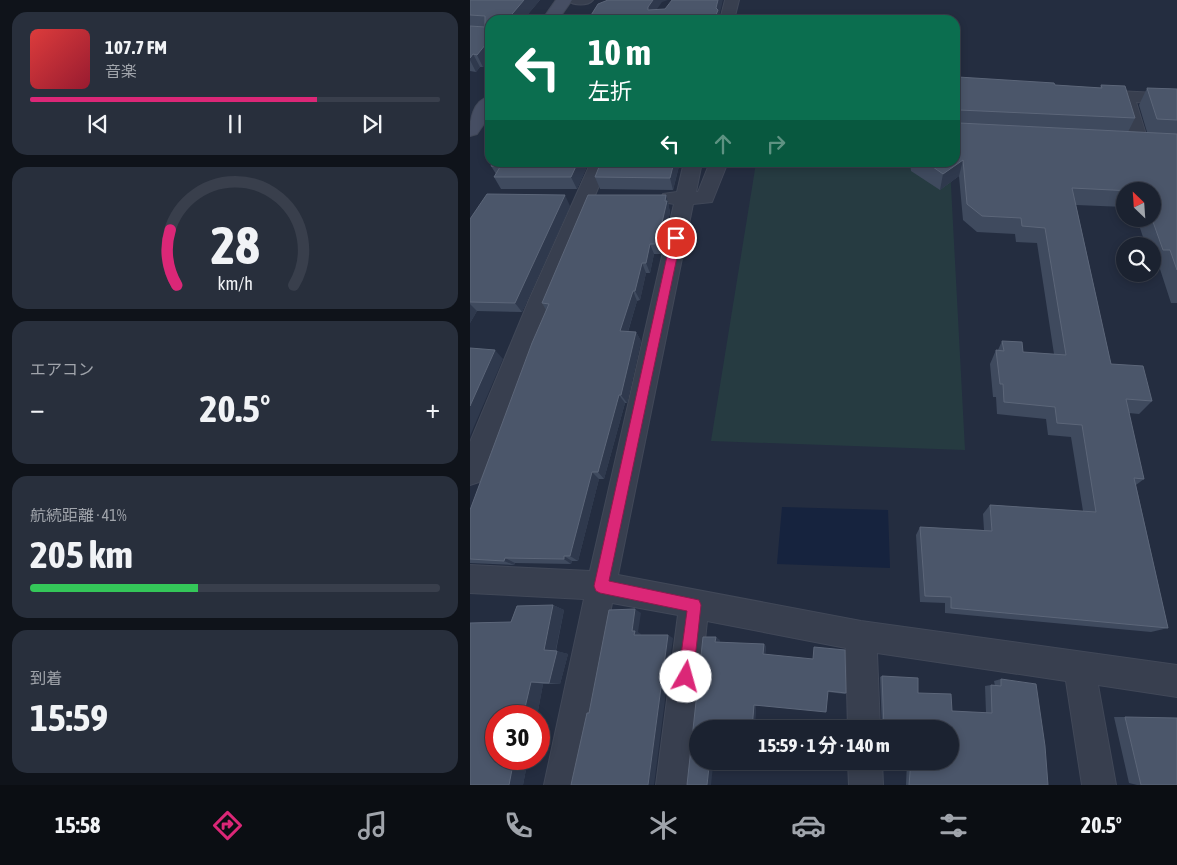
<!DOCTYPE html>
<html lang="ja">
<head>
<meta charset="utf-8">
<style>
  :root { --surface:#1b2230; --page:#282f3c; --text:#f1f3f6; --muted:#a0a4ab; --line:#393f4c; --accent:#db2777 }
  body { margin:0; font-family:"Asap Condensed","Noto Sans JP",sans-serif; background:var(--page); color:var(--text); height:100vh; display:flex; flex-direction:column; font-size:19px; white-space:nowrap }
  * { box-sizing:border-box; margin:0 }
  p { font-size:16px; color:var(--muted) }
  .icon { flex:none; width:28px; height:28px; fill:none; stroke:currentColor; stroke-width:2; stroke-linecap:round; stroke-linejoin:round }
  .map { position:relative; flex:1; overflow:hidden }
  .drawer { display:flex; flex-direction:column; gap:12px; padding:12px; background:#0f131a; width:470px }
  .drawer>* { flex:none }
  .hud { position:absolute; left:15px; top:15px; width:475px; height:152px; border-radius:15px; box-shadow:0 2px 8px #0003,0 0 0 1px var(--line); background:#0b6e4f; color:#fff; overflow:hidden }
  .needle { width:32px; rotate:335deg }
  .tools { position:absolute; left:646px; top:182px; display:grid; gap:10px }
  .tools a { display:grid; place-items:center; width:45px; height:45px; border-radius:50%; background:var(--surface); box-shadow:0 2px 8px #0003,0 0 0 1px var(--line); font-size:25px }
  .speed { position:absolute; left:15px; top:705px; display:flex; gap:10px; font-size:25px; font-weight:700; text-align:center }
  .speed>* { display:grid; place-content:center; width:65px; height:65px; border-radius:50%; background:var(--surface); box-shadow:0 2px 8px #0003,0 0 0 1px var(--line); line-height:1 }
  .speed .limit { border:8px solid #d22; background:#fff; color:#111 }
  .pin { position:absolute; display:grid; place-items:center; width:42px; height:42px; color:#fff; margin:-21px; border:2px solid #fff; border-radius:50%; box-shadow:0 1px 5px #0007 }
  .me { position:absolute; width:55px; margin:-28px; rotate:7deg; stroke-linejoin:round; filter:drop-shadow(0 0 4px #0008) }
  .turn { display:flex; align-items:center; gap:18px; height:105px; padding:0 20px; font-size:22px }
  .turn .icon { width:65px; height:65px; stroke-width:2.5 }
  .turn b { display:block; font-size:35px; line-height:42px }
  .lanes { display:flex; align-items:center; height:48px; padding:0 20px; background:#0003; justify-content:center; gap:25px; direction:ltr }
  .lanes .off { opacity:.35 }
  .big { font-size:38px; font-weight:700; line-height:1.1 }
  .drawer .card { flex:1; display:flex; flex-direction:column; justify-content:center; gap:8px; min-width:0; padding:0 18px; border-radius:15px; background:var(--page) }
  .drawer .dial { align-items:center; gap:0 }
  .dial svg { height:130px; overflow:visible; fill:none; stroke:var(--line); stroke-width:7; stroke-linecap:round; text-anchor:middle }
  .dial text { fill:var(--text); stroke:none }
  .song { display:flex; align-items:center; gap:15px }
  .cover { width:60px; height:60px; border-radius:8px; background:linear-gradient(135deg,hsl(0 70% 55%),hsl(350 70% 35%)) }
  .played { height:5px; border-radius:2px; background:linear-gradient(90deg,var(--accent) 70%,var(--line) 70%) }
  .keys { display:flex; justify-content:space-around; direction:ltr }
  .heat { display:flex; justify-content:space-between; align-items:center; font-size:28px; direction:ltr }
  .charge { height:8px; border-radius:4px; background:linear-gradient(90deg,#34c759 41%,var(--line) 0) }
  .trip { position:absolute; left:219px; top:720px; width:270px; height:50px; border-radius:25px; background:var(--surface); box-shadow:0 2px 8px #0003,0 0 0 1px var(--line); font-weight:700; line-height:50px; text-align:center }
  .tabs { display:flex; height:80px; justify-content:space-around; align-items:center; background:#0b0e13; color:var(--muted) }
  .tabs .icon { width:35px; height:35px }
  .tabs .current { color:var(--accent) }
  .tabs b { font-size:22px; color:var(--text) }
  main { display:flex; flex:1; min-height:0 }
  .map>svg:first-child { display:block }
  .green { fill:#263b41 }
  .water { fill:#16233e }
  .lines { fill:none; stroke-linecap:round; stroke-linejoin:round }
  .street-casing { stroke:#414858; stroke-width:2 }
  .secondary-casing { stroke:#414858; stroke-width:2 }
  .street { fill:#383f4f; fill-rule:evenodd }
  .secondary { fill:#464e63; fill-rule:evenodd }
  .wall { fill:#3f4a5e }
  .shaded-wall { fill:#2f394d }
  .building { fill:#4b566a; stroke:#5c6679 }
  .route { fill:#db2777; stroke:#8e194d }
</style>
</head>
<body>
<main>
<section class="drawer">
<div class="card">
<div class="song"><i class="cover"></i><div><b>107.7 FM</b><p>音楽</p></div></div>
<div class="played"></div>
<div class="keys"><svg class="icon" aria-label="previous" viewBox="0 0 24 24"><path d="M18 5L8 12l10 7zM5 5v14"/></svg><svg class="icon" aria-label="pause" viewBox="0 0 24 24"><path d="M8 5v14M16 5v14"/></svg><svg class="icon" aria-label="next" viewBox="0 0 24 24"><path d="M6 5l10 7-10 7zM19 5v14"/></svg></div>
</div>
<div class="card dial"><svg viewBox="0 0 100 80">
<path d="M14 69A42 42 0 1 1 86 69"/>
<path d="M14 69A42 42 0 0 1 10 35" stroke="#db2777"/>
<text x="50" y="56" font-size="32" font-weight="700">28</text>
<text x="50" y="72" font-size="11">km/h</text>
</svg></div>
<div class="card"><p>エアコン</p>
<div class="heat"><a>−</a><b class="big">20.5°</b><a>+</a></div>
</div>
<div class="card"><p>航続距離 · 41%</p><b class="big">205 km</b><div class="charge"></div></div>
<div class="card"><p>到着</p><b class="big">15:59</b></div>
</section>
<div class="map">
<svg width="707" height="785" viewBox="0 0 707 785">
  <rect width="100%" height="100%" fill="#242d40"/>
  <path class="green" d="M286,163H377L480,167L495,450L241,441Z"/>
  <path class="water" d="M312,507L418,510L420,568L307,564Z"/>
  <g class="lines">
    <g class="street-casing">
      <path id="street" d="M98,0H123C118,6 103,6 98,0Z
        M255,0H269L264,20H250Z
        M627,90L707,94V104L666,102L678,141L675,145L669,146L663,145L660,141L649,101L621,98L619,95L621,92Z
        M121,162H139L81,300L13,473L9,482L0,485V442L59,300Z
        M214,162H232L226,192H228L240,162H258L242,202L223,204L148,575L391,621L707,665V697L628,685L646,785H612L596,681L407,653L410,729H378L376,648L237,621L220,785H186L208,615L142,603L108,785H74L114,599L0,593V565L120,571L204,204L193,202L191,198L193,194L207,192Z
        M378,761H412L413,785H379Z"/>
    </g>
    <g class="secondary-casing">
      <path id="secondary" d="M86,0H102L88,20H72Z
        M20,96V115L7,134L0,136C0,120 2,101 20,96Z"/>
    </g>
    <use href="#street" class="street"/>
    <use href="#secondary" class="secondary"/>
  </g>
  <path class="wall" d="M0,0H70L53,20H20V59L13,67H10L6,72L0,71Z
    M488,77L585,85L630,88L631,85L665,118L658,132H677L669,105L677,88L707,89V303H701L689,266L682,265V246H676L667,219H682V191H655V207L606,205L641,364L682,401L669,414L659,413L674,479L666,485L698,628L681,632L475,613V603L450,602L446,535L450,527L514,530L513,514L520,505L613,511L601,437L578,435L576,419L527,414L526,397H523L520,364L526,350H528L532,341L553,352L584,354L567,243L546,242L545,234L507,232L493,220L489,176L470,190L441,171L440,162H485Z
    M23,162H119L107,189H31L24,177L26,174L21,166Z
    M210,162L203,190L130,189L125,177Z
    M196,195L199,206V208L200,212L191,254H184L180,273H176L170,300L167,301L158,332H166L171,341L157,403H155L134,479H129L108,561H102L101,564L45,563L44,565L0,563V510L76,310L72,303Z
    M100,206L52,312L7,311L0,323V219Z
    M83,605L94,610L86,651L98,654L90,684H73L67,716H26V759H58L53,785H0V623L41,622L47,606Z
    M250,640L249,642L296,646L295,655L376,693L375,694L358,692L286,706L282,766L243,767L217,785Z
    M412,676L448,693L482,711L516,713L515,686L521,685L525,686L524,681L531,679L578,785H436L437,761H480V729H412L410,677Z
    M644,717H655L707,785H667L659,783Z"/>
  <path class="shaded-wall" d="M54,0H70L53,20H37Z
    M183,0H198L192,2L180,19L178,7Z
    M248,0H253L249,17V20H244Z
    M20,39V59L13,67L7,55Z
    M3,54L10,67L6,72L0,60V58Z
    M493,160L489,176L470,190L473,174Z
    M108,162H119L107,189L101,177Z
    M204,162H210L203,190L200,178Z
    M95,195L100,206L52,312L45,303Z
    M196,195L199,206V208L200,212L191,254L187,244Z
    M180,244L184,254L180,273L176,263Z
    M172,263L176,273L170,300L165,291Z
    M163,291L167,301L155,341L150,331Z
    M0,304L7,311L0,323Z
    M166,332L171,341L157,403L151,395Z
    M25,350L33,359L0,436V406Z
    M149,395L155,403L134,479L128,472Z
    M122,472L129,479L108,561L100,556Z
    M94,556L102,561L101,564L94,559Z
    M35,558L45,563L44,565L34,561Z
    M83,605L94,610L85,653L74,650Z
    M165,609L171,613L168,632L171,634L170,638L164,635L162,631Z
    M198,635L203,638L184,785H178Z
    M246,637L250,640L249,645L245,642Z
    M294,644L296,646L295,657L293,654Z
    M87,651L98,654L90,684L79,683Z
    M61,682L73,684L67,716H53Z
    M284,705L286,706L285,729H282Z
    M44,759H58L53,785H39Z
    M280,761H282V766L279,768Z
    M243,766L241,785H237L239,767Z"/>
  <path class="building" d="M0,0H54L37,20H20V39L7,55L3,54L0,58V26L15,27V16L0,15Z
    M138,0H183L178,7V10L195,9L202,0H248L246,8L248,10L244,20H118L128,4Z
    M485,75H487L488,77L584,83L585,85L632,88L631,85L655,86L665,118L489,110L487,112V122L489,123L707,134V270L700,250H693L682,219V191H662L602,188L641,364L673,366L682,401L656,399L674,479L664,478L698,628L481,608V597L455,596L450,527L522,531L520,505L626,512L612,425L587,423L585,407L534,402L533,384H530L526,350L534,351L532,341L552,342L553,352L596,355L575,228L552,226L551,218L512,216L497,204L493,160L473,174L456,162H485Z
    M677,88L707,89V120L687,119Z
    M23,162H108L101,177H24L30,167L21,166Z
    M131,162H204L200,178L125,177Z
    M17,194L95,195L45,303L0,302V219Z
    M118,195H196L195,201H197L187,244H180L176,263H172L165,291H163L150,331L166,332L151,395H149L128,472H122L100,556H94V559L35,558L34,561L0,559V510L62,343L79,304L72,303Z
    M0,348L25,350L0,406Z
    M83,605L74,650L87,651L79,683L61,682L53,716H26V759H44L39,785H0V623L41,622L47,606Z
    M165,609L162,631H165L164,635H198L178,785H101L117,713H119L139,610Z
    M233,637H246L245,642L294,644L293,654L343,659L344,647L375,650L376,693L358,691L356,712L284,705L282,729H228V761H280L279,768L239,767L237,785H217Z
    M412,676L448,678V693L481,694L482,711L522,713L521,685L531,686V679L566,684L575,746L578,785H439L441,761H480V729H414Z
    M655,717L707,718V785H671Z"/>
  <path class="route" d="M206,234L211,238L139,581L229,600L231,605L223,677L221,683L216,685L210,683L208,677L217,611L130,593L126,591L124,586L201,238Z"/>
</svg>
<div class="tools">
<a><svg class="needle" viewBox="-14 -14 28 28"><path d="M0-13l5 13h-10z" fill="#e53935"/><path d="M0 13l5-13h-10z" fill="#a0a4ab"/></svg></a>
<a><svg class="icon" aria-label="search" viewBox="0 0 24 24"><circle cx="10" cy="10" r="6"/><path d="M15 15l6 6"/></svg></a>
</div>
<div class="speed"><div class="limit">30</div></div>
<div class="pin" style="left:206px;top:238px;background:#d93025"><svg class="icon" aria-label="arrive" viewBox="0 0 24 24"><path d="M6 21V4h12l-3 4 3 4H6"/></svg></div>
<svg class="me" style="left:216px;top:677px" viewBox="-20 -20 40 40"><circle r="19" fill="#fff"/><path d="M0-13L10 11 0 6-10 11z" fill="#db2777"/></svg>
<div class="trip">15:59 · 1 分 · 140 m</div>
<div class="hud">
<div class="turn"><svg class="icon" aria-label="left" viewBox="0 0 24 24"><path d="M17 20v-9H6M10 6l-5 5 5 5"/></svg><div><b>10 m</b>左折</div></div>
<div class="lanes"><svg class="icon" aria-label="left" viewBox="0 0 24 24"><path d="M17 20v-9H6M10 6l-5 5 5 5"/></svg><svg class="icon off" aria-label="ahead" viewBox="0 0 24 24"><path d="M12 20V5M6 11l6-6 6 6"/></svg><svg class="icon off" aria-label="right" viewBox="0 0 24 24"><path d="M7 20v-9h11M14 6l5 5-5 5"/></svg></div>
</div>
</div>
</main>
<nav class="tabs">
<b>15:58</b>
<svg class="icon current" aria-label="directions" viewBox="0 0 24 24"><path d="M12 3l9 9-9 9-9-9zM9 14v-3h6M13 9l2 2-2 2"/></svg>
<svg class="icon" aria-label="music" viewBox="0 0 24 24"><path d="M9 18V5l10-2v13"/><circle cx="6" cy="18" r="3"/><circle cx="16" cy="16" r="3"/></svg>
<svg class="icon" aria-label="phone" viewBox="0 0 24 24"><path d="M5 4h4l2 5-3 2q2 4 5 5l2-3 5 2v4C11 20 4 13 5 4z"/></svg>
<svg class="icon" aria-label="climate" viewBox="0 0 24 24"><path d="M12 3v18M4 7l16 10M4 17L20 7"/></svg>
<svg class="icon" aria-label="car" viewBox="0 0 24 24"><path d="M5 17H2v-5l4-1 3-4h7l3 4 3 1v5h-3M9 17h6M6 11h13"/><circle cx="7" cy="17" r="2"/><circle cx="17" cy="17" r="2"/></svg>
<svg class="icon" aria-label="filters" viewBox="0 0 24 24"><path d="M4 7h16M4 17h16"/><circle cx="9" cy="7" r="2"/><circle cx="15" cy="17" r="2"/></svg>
<b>20.5°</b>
</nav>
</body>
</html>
